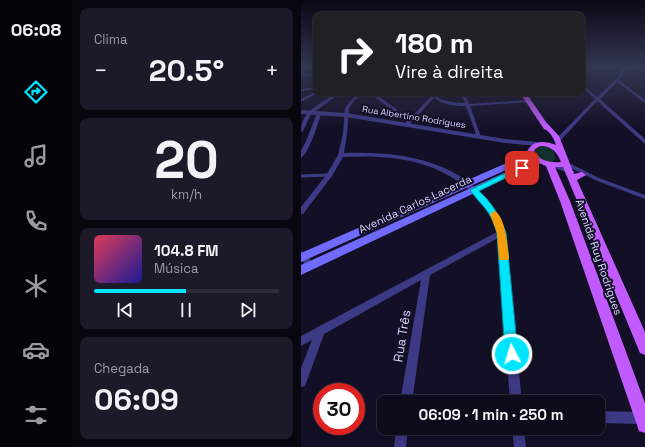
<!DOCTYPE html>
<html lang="pt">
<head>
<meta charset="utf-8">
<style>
  :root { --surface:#0e0b1c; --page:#1c1929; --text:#f1f3f6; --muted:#9b9ba3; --line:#2e2b3b; --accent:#00e5ff }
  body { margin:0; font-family:"Space Grotesk",sans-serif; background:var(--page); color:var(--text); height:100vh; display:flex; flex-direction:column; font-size:15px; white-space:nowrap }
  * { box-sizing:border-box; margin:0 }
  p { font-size:13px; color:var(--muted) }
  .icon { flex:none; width:22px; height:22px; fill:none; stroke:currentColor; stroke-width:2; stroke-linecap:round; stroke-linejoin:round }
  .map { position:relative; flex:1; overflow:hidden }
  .side { display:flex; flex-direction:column; gap:8px; padding:8px; background:#08060f; width:229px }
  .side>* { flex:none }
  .banner { position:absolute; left:12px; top:12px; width:272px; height:84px; border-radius:8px; box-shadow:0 2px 10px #0003,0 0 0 1px var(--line); background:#202124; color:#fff; overflow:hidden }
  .speed { position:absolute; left:12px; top:383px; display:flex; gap:8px; font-size:20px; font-weight:700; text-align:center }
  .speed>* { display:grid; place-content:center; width:52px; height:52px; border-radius:50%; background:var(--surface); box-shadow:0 2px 10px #0003,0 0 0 1px var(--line); line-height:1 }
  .speed .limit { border:6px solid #d22; background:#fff; color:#111 }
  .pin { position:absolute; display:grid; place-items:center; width:34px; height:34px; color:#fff; margin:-17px; border-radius:8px; box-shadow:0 2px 6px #0006 }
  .me { position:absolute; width:44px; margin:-22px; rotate:355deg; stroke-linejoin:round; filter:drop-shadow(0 0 3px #0008) }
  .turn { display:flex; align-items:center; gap:14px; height:84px; padding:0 16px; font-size:18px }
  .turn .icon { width:52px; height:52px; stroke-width:2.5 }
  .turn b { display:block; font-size:28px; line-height:34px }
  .big { font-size:30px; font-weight:600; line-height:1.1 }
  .side .card { flex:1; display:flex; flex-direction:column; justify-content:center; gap:6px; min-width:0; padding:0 14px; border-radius:8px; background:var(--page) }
  .side .dial { align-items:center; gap:0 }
  .dial b { font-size:52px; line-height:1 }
  .song { display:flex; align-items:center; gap:12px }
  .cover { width:48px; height:48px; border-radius:6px; background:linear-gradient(135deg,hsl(350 70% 55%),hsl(240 70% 35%)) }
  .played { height:4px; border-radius:2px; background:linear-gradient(90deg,var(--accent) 50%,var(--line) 50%) }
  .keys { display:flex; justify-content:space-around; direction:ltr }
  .heat { display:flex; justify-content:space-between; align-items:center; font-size:22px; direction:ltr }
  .trip { position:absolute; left:76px; top:395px; width:228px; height:40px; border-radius:8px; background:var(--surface); box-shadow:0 2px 10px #0003,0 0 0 1px var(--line); font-weight:600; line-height:40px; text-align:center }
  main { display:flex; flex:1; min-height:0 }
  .tabs { display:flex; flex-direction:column; width:72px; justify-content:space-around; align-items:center; background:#06040b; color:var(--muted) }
  .tabs .icon { width:28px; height:28px }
  .tabs .active { color:var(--accent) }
  .tabs b { font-size:18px; color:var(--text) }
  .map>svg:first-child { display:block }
  .green { fill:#12302f }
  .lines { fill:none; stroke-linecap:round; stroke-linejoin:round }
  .service { stroke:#3d3a85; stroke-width:3 }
  .minor { fill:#3d3a85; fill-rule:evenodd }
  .tertiary { fill:#3d3a85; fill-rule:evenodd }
  .secondary { fill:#6f6bff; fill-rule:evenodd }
  .primary { fill:#c25bff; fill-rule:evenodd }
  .route { fill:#00e5ff; stroke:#0095a6 }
  .slow { fill:#f59e0b }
  .labels { text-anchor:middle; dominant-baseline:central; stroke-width:4; stroke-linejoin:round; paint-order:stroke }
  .far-street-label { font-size:9px; fill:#d9d4ff; stroke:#130f26 }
  .street-label { font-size:11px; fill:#d9d4ff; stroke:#130f26 }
  .near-street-label { font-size:13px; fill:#d9d4ff; stroke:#130f26 }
</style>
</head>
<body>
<main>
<nav class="tabs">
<b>06:08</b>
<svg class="icon active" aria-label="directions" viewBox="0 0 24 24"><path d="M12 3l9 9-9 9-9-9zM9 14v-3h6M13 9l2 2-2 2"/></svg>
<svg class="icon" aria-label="music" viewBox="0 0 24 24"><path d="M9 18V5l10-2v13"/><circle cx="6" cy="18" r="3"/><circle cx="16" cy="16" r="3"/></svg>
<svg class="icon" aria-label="phone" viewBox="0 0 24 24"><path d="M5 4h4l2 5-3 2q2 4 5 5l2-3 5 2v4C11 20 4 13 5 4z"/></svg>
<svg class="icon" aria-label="climate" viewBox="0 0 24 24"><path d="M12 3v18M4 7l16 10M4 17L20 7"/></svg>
<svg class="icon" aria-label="car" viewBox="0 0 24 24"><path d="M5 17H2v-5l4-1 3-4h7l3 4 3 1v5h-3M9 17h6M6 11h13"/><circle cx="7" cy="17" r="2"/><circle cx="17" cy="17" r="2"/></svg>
<svg class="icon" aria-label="filters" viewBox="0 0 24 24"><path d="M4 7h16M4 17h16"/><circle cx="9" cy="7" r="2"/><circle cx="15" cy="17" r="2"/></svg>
</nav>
<section class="side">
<div class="card"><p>Clima</p>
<div class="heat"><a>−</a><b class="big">20.5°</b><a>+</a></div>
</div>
<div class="card dial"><b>20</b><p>km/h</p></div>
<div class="card">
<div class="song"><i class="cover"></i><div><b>104.8 FM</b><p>Música</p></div></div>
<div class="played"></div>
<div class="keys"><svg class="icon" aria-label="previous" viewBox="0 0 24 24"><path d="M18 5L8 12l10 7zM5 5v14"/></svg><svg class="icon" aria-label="pause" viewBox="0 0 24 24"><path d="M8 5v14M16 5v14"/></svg><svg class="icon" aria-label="next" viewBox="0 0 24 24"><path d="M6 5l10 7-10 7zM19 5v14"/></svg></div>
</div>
<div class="card"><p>Chegada</p><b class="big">06:09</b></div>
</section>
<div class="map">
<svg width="344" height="447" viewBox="0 0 344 447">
  <rect width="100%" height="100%" fill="#130f26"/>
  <path class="green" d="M240,145L251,148L255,158L250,163C241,160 235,159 234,148Z"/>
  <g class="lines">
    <path class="service" d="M0,176L28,175"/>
    <path class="minor" d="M318,67H321L324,70L321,77L318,80L344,100V103L316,82L299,99L344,139V144L296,101L259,141H255V139L294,99L281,87V84L296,97L317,77L320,70Z
      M341,67H344V68H342Z
      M15,73V75L0,76V74Z
      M15,87V89L0,91V89Z
      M14,92L17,93L0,102V99Z
      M35,93H40L10,114L2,131L0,132C0,111 19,104 35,93Z
      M60,93H65L54,100L48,108L46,134L43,153C108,151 179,163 204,233L221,402H209L197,238L129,275L111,402H99L120,280L23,334L4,386L0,387V368L11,340L0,346V336L196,232C190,212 179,198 162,185C127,158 85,155 42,157L31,176L2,214H0V207L26,174L37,155L42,134L44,108L52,98Z
      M68,93H73L109,119L130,96L126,93H131L133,94L134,93H138L135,96C144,102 154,103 164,103L160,93H164L168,104L227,100L229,101L227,102L169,106L180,137L178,138L176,137L165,106C154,106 142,105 133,98L108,125H106L104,124L106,121Z
      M16,113L20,114C17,124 8,153 0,158V151L5,141Z
      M266,162L298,178L344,195V199L294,180L264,165L263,164Z
      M249,163L273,171L274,172L271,174L247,166L246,165Z
      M0,251L7,255L12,266L11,268L8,269L5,268L0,258Z
      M297,411L341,412L344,413V423L341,424L297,423Z
      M95,428H107L105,447H93Z
      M211,428H223L225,447H213Z"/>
    <path class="tertiary" d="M0,110L45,113L204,139L236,142L239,144L236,146L204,143L45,117L0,114Z"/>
    <path class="secondary" d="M226,152H232L233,154L223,162L0,262V253L217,158Z
      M234,159H240L241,161L0,275V265Z"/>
    <path class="primary" d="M219,93H225L245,122L258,136L273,174L281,172L285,175L276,180L344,332V355L339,353L262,167H254L269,201L344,403V433L338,431L336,425L259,201L245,166L235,162L225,154C230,140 242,140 255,145C253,139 249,131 243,129ZM239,146C251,146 256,152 260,162C249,163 241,161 233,153L234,149Z"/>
  </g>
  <linearGradient id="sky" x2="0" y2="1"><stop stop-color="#0a0815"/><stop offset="0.52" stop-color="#333752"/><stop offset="1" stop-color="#333752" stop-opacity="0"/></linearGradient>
  <rect width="344" height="129" fill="url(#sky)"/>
  <path class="route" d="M219,166H224L225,168L178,191C191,203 199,216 205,233L217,354L216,359L211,361L206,359L204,354L196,233C189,209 182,208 169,190Z"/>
  <path class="slow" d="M193,211C204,214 207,248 208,258L207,260H199L198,258L196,233L189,214Z"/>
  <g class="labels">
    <g class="far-street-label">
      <text transform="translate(113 117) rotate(9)">Rua Albertino Rodrigues</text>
    </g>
    <g class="street-label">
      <text transform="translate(114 204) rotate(-25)">Avenida Carlos Lacerda</text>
      <text transform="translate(298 257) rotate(71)">Avenida Ruy Rodrigues</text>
    </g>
    <g class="near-street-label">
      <text transform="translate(101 336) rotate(-81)">Rua Três</text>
    </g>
  </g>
</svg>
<div class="speed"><div class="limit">30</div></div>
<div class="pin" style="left:221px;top:168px;background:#d93025"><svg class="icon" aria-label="arrive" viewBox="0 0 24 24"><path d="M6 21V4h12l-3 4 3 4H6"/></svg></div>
<svg class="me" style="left:211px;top:354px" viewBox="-20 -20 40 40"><circle r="17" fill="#00e5ff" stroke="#fff" stroke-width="3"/><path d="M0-11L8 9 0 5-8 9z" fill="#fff"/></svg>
<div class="trip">06:09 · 1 min · 250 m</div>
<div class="banner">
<div class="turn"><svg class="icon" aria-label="right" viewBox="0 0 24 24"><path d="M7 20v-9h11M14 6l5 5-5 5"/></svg><div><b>180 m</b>Vire à direita</div></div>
</div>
</div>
</main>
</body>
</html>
